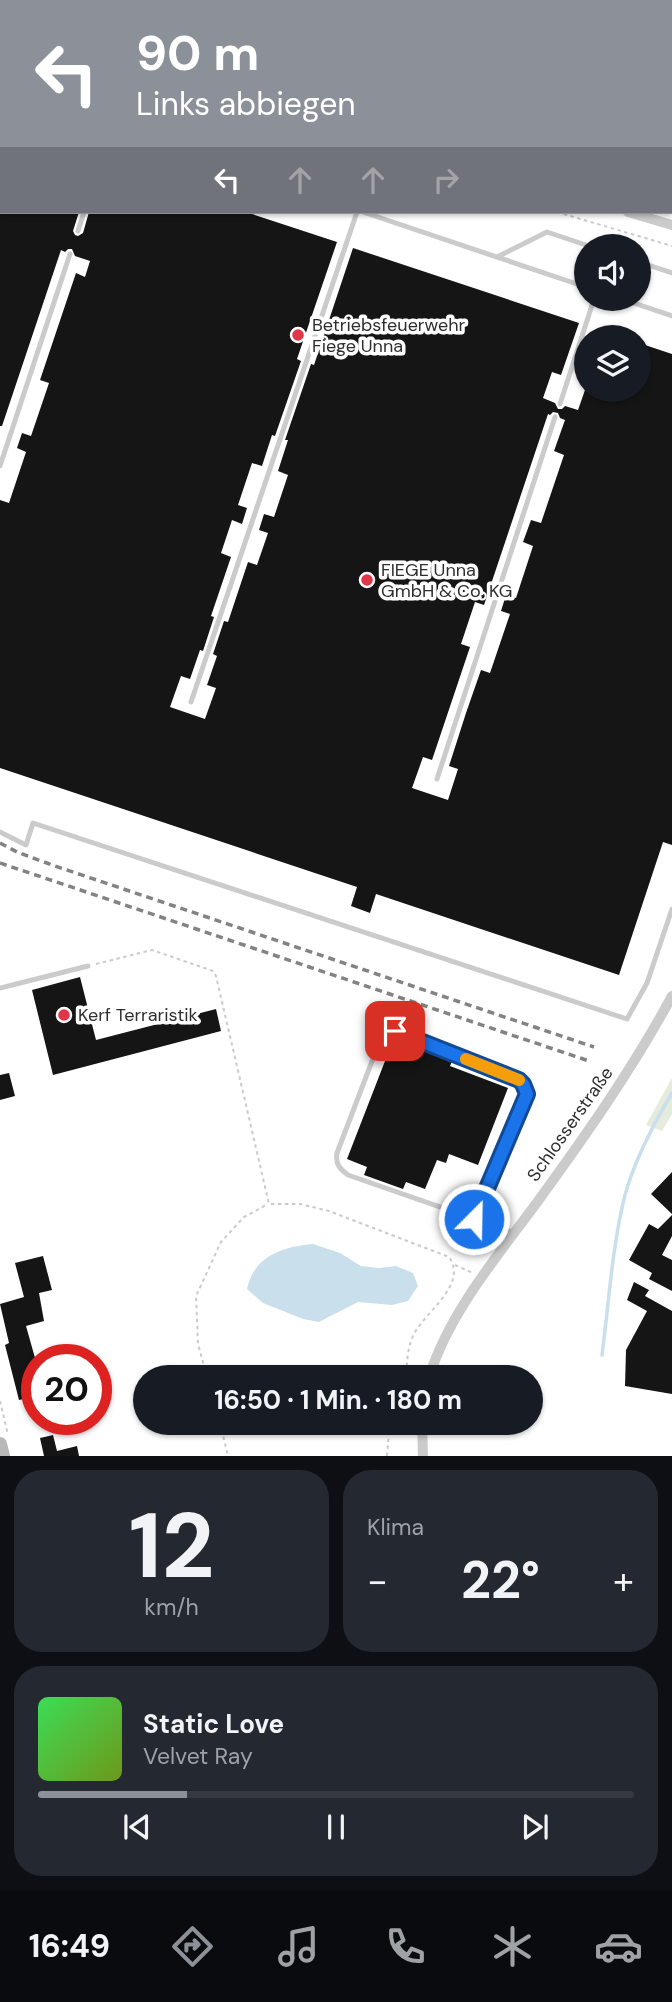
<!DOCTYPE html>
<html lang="de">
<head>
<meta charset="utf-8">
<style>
  :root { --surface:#171b24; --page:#242831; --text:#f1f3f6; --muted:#9ea1a6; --line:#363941; --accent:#8c9099 }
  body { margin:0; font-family:"DM Sans",sans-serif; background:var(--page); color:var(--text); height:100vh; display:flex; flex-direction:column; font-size:26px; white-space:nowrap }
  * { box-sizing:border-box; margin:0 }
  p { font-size:23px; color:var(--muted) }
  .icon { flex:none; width:38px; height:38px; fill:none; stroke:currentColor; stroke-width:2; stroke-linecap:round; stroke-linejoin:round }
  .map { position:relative; height:1456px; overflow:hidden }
  .details { display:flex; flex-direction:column; gap:14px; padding:14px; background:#0d0f14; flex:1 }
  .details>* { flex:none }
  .top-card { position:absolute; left:0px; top:0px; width:672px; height:214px; box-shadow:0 2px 5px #0004; background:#8c9099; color:#fff; overflow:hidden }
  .tools { position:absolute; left:574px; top:234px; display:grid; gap:14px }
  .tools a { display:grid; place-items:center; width:77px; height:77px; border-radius:50%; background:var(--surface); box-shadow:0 2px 5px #0004; font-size:35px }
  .speed { position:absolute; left:21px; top:1344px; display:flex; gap:14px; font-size:35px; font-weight:700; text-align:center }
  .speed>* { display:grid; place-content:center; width:91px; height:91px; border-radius:50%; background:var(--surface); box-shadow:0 2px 5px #0004; line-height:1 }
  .speed .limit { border:10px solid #d22; background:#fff; color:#111 }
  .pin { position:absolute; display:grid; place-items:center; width:60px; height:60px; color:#fff; margin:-30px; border-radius:14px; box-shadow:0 4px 10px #0006 }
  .me { position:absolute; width:77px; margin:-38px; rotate:23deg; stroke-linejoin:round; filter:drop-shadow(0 0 5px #0008) }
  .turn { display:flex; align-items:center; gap:24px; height:147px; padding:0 21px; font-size:32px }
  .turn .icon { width:91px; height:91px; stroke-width:2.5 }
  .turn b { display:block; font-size:49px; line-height:60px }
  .lanes { display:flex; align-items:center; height:66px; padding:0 21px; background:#0003; justify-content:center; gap:35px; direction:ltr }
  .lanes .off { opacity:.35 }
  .big { font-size:52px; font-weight:700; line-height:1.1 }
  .details .tile { flex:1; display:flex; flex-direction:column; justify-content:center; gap:10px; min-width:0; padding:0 24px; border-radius:28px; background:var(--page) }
  .details .dial { align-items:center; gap:0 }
  .dial b { font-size:91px; line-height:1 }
  .song { display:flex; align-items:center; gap:21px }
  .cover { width:84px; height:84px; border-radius:10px; background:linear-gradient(135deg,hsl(130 70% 55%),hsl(80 70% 35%)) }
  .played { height:7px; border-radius:4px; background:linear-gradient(90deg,var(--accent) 25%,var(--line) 25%) }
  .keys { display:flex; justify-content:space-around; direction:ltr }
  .heat { display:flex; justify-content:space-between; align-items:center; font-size:38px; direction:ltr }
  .details .tiles { flex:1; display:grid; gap:14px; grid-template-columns:1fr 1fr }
  .tile:last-child { grid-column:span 2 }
  .trip { position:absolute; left:133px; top:1365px; width:410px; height:70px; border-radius:35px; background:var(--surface); box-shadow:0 2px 5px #0004; font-weight:700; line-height:70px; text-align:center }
  .menu { display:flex; height:112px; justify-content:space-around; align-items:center; background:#090b0e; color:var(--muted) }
  .menu .icon { width:49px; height:49px }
  .menu .selected { color:var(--accent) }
  .menu b { font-size:32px; color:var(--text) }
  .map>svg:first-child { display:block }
  .green { fill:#e5ebdd }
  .water { fill:#c9dfeb }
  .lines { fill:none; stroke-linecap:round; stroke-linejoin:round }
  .stream { stroke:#c9dfeb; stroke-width:3.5 }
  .building { fill:#151515; fill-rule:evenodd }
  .path { stroke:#cbcbcb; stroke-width:2; stroke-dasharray:3.5 3.5; stroke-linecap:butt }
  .service { stroke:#cbcbcb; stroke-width:5 }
  .minor { stroke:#cbcbcb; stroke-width:10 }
  .secondary { stroke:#b8b8b8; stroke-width:14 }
  .rail { stroke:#838383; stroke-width:3.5; stroke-dasharray:7 5; stroke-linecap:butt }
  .route-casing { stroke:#114b97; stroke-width:18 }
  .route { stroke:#1a73e8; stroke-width:12 }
  .slow { stroke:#f59e0b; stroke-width:12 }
  .poi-dot { fill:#e03647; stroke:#fff; stroke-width:2.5 }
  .labels { text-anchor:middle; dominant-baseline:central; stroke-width:7; stroke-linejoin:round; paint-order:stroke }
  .poi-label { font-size:18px; fill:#2e2e2e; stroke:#fff; text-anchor:start }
  .street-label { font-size:18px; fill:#2e2e2e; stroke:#fff }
</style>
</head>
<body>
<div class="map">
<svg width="672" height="1456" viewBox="0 0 672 1456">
  <rect width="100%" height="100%" fill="#fff"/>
  <path class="green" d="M672,1078V1114L662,1131L646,1125Z"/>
  <path class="water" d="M313,1244L340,1253L361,1266L379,1268L396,1266L413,1273L418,1286L408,1301L392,1305L358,1302L319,1322L303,1319L263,1303L247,1289C254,1256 282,1247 313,1244Z"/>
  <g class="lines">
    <path class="stream" d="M602,1355C609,1302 612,1247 625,1195C635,1159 653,1125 672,1093"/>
  </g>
  <path class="building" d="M0,212H79L73,231L75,235L78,236L83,233L89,212H246L337,242L297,359L301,361L275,436L272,435L262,466L252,463L238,505L247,508L242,524L232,520L221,553L231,557L211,616L214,617L203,651L200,650L190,679L181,676L170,707L205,719L216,688L207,685L217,656L213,654L224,621L228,622L248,562L257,565L268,533L259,530L264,514L274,517L288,475L278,471L288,440H285L311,364L314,365L353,248L579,323L561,375L552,372L543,398L555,403L558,409H562L565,406L578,410L585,390H639V343L672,354V845L663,842L619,975L376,894L370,913L351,906L357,887L0,768V500L9,503L26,452L17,448L22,433L31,436L49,383L40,380L76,273L85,277L90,261L75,256L72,249H68L65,252L61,250L2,426H0ZM553,412L558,413L560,418L565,420L554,451L564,455L541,523L531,520L523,542L533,546L516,598L506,595L501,611L510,614L490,673L481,670L466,713L449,766L458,769L448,800L412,788L423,757L432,760L470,647L461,644L475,602L484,605L548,414L550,415Z
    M80,977L96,1040L216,1009L221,1031L53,1075L32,990Z
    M392,1043L411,1050L413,1044L453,1059L450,1066L508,1088L478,1165L449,1154L446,1163L437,1160L425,1189L406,1182L403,1189L364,1175L367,1167L347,1159Z
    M9,1073L15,1096L0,1100V1075Z
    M672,1172V1214L651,1194Z
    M672,1215V1236L662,1255L672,1260V1291L649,1279L652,1273L629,1260L649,1224L658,1229Z
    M43,1256L52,1290L39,1293L44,1321L26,1326L37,1365V1396L19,1400L5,1345L9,1343L0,1304L24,1297L15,1263Z
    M634,1282L649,1290L645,1296L672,1311V1394L625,1386L626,1350L647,1311L627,1300Z
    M53,1435L57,1451L77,1446L79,1456H44L40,1438Z"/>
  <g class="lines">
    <path class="path" d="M0,21H2
      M557,212L672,246
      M96,964L152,950L213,971L216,976L269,1204H300L329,1211L449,1257C469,1286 422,1313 412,1338C407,1351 407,1364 406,1377
      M455,1265L473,1273
      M207,1377L198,1344L196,1296L221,1242L244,1217L268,1204
      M0,1401L8,1435
      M220,1423L228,1456
      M387,1456L389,1431L393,1423"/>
    <path class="service" d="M186,0L190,2
      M218,0L223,2
      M0,80L2,78
      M670,163H672
      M670,178H672
      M363,212L586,287
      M78,231L84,212
      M497,257L547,232L592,247
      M639,262L672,273
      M622,299L672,316
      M560,404L594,299
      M0,466L70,254
      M191,702L357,212
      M437,779L555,417
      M0,832L26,845L33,823L627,1019L647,983L672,909
      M0,988L88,966
      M474,1219L527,1094L523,1084L519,1080L395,1031L385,1032L382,1035L337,1153C335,1164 340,1169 348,1175L515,1233"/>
    <path class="minor" d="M1,0L7,2
      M64,0L65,2
      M19,2L21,0
      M628,212L672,225
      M429,1377C450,1311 497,1257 538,1201C586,1135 633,1068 672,996
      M422,1423L423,1456"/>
    <path class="secondary" d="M0,1444L3,1456"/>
    <path class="rail" d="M0,843L17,852L52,865L594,1047
      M0,863L589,1061"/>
  </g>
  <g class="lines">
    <g class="route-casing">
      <path id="route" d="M395,1031L519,1080L523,1084L527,1094L474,1219"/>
    </g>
    <use href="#route" class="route"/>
    <path class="slow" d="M466,1059L519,1080"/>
  </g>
  <g class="poi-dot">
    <circle cx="298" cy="335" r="7"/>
    <circle cx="367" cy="580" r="7"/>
    <circle cx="64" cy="1015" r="7"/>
  </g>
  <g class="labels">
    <g class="poi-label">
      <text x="312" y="325">Betriebsfeuerwehr<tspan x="312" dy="21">Fiege Unna</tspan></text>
      <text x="381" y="570">FIEGE Unna<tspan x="381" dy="21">GmbH &amp; Co. KG</tspan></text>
      <text x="78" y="1015">Kerf Terraristik</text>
    </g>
    <g class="street-label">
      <text transform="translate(570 1124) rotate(-55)">Schlosserstraße</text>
    </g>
  </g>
</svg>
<div class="tools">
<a><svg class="icon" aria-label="sound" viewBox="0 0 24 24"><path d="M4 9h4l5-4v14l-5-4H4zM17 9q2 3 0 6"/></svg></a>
<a><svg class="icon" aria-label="layers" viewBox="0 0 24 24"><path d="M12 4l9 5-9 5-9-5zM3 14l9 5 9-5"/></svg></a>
</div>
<div class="speed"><div class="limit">20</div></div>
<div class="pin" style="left:395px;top:1031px;background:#d93025"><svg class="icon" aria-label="arrive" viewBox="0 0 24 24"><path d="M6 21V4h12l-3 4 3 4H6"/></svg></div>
<svg class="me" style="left:474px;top:1219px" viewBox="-20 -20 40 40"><circle r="17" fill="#1a73e8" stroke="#fff" stroke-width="3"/><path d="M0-11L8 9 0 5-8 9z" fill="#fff"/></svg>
<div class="trip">16:50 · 1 Min. · 180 m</div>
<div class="top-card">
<div class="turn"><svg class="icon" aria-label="left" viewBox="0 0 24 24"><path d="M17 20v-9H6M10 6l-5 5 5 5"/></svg><div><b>90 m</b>Links abbiegen</div></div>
<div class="lanes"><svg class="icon" aria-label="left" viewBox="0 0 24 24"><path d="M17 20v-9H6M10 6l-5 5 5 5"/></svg><svg class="icon off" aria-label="ahead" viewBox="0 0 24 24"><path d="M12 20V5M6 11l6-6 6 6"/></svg><svg class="icon off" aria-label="ahead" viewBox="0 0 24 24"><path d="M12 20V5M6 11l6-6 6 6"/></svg><svg class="icon off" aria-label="right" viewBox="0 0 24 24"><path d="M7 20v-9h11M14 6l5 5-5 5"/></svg></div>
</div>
</div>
<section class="details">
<div class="tiles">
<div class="tile dial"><b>12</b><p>km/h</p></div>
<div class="tile"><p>Klima</p>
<div class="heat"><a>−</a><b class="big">22°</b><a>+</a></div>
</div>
<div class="tile">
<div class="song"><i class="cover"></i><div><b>Static Love</b><p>Velvet Ray</p></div></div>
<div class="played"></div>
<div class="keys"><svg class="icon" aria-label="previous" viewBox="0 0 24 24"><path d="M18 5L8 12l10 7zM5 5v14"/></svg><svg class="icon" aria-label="pause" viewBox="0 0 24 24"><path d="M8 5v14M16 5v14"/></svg><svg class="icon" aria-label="next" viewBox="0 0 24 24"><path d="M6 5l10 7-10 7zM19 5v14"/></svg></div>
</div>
</div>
</section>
<nav class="menu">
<b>16:49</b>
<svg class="icon selected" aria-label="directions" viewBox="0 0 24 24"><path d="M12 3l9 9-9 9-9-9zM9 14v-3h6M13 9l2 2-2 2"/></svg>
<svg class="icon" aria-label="music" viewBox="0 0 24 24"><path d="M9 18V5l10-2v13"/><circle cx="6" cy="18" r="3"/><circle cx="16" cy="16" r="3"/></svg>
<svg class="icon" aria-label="phone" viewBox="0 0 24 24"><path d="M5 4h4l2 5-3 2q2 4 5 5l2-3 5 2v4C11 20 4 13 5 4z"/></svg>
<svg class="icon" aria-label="climate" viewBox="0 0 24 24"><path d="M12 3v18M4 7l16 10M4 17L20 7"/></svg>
<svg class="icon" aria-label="car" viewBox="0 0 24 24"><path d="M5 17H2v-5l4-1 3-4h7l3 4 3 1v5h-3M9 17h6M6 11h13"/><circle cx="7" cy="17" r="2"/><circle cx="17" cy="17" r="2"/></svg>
</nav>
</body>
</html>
